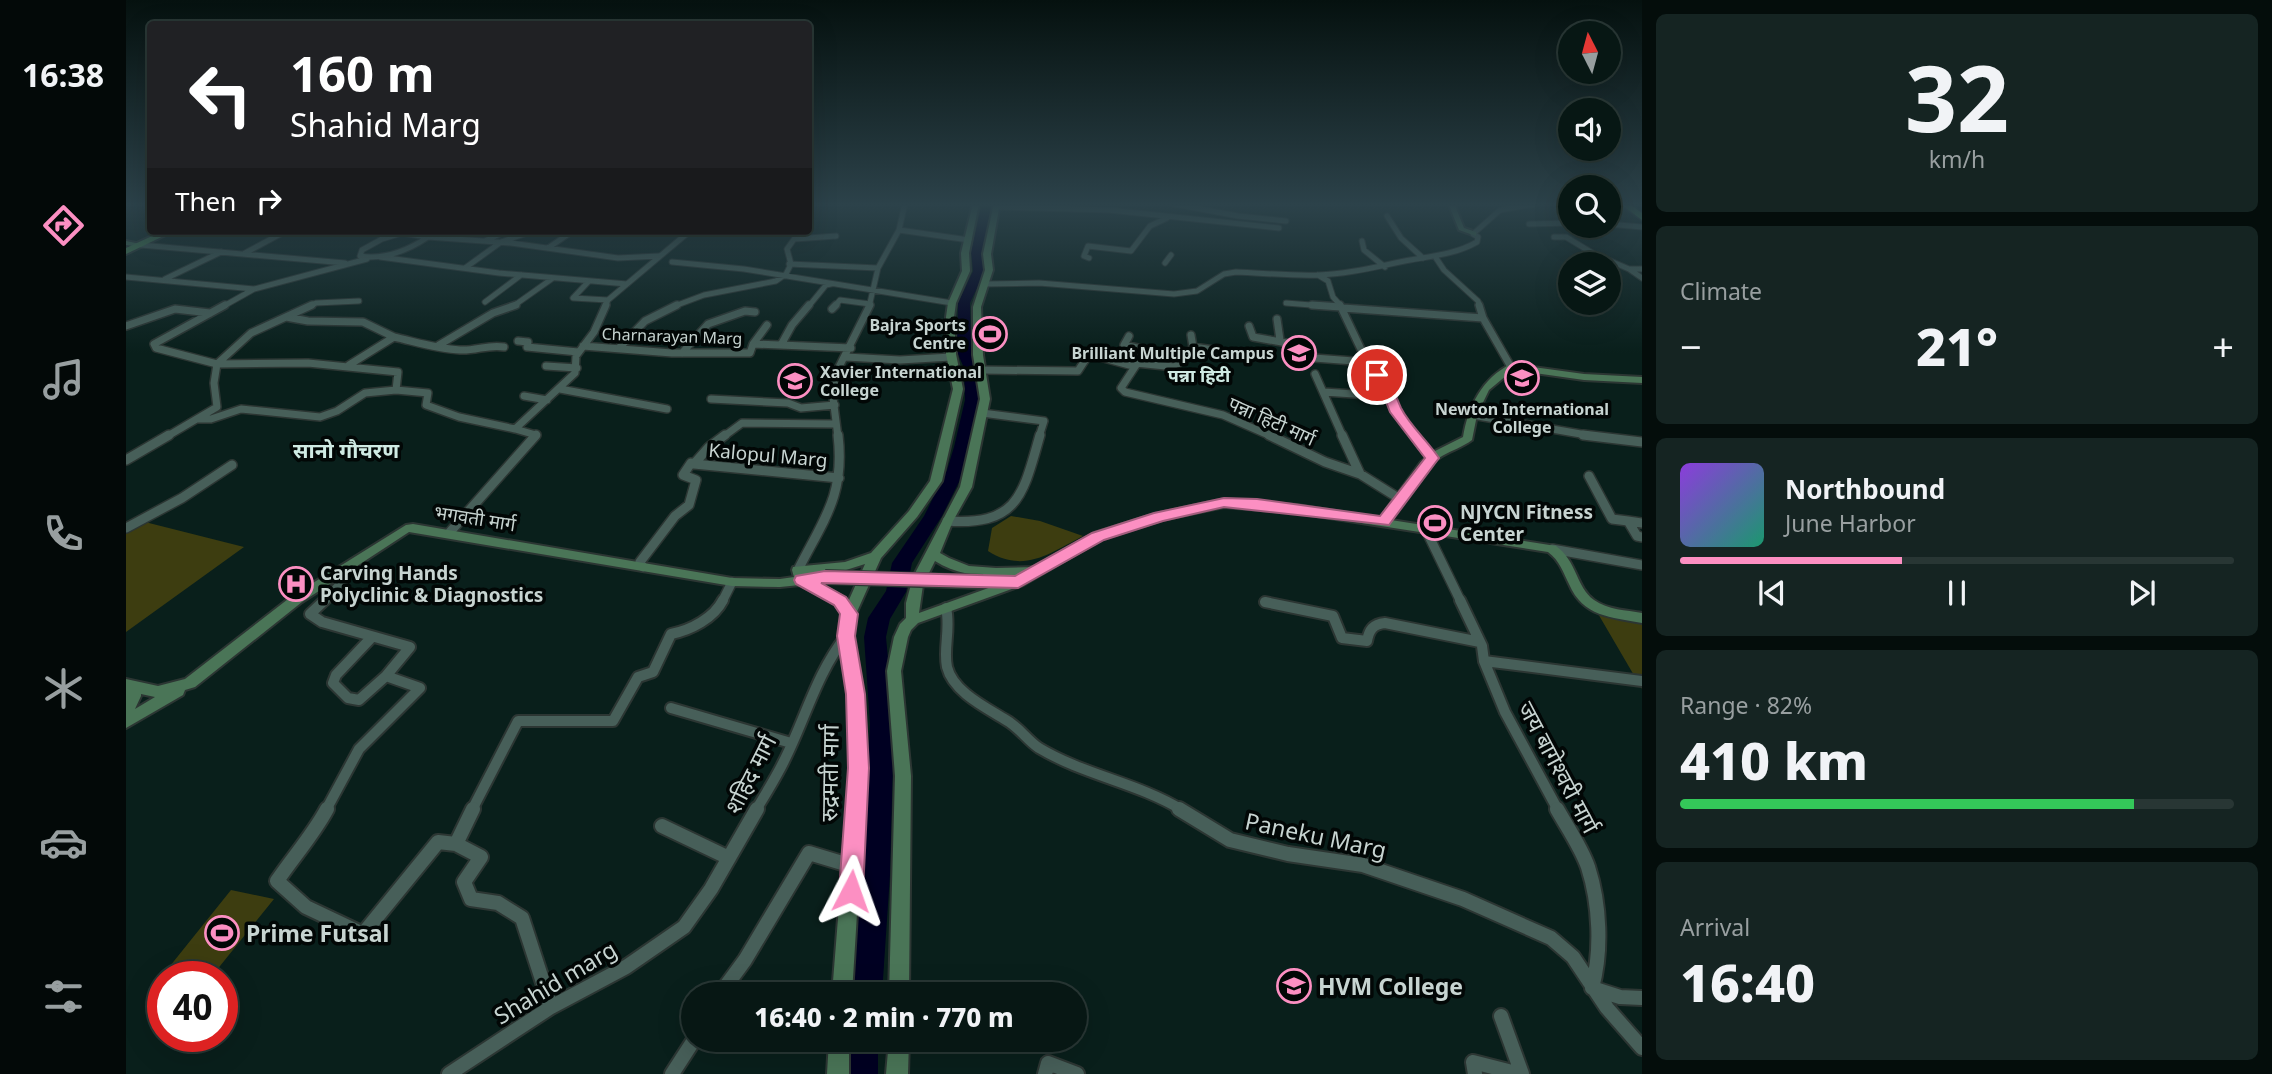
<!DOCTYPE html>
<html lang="en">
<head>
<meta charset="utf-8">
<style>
  :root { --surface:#071714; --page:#152422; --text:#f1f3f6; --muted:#989fa0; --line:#283634; --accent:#fc8fc2 }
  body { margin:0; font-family:"Noto Sans","Noto Sans Devanagari",sans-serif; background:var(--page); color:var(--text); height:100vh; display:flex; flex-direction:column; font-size:26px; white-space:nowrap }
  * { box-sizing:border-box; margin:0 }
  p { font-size:23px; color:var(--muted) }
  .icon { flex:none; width:38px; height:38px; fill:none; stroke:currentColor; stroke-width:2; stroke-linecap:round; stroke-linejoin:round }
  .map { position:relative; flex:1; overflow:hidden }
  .drawer { display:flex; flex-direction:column; gap:14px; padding:14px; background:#040d0b; width:630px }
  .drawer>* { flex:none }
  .hud { position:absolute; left:21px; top:21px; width:665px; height:214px; border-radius:7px; box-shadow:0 7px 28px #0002,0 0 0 2px var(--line); background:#202124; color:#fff; overflow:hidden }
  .needle { width:46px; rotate:354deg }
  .controls { position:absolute; left:1432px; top:21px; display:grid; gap:14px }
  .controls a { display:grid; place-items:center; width:63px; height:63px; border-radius:50%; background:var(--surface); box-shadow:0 7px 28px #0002,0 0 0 2px var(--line); font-size:35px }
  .speed { position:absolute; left:21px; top:961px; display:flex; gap:14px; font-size:35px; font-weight:700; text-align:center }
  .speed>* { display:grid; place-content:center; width:91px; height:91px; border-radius:50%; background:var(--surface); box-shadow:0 7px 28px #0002,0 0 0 2px var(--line); line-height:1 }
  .speed .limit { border:10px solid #d22; background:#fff; color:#111 }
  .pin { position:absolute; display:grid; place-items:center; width:60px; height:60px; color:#fff; margin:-30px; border:4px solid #fff; border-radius:50%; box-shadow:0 2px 7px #0007 }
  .me { position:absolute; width:77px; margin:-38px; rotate:4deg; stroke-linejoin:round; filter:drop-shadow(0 0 5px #0008) }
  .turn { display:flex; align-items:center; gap:24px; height:147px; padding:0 28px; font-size:32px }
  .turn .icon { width:91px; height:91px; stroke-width:2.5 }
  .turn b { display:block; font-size:49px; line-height:60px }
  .then { display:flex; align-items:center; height:66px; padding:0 28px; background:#0003; gap:14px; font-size:26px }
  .big { font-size:52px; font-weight:800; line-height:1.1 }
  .drawer .card { flex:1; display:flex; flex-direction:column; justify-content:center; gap:10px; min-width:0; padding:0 24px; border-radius:10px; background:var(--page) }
  .drawer .dial { align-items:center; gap:0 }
  .dial b { font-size:91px; line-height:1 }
  .song { display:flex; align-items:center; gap:21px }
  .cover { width:84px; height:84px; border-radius:10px; background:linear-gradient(135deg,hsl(270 70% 55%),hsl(160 70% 35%)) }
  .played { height:7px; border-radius:4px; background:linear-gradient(90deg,var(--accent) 40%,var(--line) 40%) }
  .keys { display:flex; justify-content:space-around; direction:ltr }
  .heat { display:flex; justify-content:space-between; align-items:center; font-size:38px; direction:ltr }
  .charge { height:10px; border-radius:5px; background:linear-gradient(90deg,#34c759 82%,var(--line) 0) }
  .trip { position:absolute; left:555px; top:982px; width:406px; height:70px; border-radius:35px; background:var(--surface); box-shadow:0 7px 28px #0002,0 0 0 2px var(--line); font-weight:800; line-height:70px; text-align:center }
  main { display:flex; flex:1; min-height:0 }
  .tab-bar { display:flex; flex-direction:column; width:126px; justify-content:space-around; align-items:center; background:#030908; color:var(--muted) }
  .tab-bar .icon { width:49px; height:49px }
  .tab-bar .selected { color:var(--accent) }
  .tab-bar b { font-size:32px; color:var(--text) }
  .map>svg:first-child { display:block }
  .green { fill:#3d3d10 }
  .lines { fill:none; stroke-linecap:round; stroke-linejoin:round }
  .river { fill:#002; fill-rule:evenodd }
  .street-far4-casing { stroke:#2c3633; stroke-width:7 }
  .street-far3-casing { stroke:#2c3633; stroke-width:10 }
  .street-far2-casing { stroke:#2c3633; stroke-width:12 }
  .street-far1-casing { stroke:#2c3633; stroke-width:14 }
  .street-casing { stroke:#2c3633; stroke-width:18 }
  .secondary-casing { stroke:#2c3633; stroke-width:4 }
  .primary-casing { stroke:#2c3633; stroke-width:4 }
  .highway-casing { stroke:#2c3633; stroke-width:3 }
  .street-far4 { stroke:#475f59; stroke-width:5 }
  .street-far3 { stroke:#475f59; stroke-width:7 }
  .street-far2 { stroke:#475f59; stroke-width:9 }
  .street-far1 { stroke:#475f59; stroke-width:10 }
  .street { stroke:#475f59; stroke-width:14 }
  .secondary { fill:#4a7557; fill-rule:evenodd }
  .primary { fill:#4d8a55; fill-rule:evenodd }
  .highway { fill:#51a753; fill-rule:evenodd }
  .secondary-bridge-casing { stroke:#2c3633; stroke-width:16; stroke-linecap:butt }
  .secondary-bridge { stroke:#4a7557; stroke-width:12 }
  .route { fill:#fc8fc2; stroke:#a45d7e; stroke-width:2 }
  .labels { text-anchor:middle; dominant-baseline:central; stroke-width:7; stroke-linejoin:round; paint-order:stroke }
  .far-poi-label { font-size:16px; font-weight:bold; fill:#c7d4d1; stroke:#020706; text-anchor:end }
  .far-street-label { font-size:16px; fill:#c7d4d1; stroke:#020706 }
  .far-neighbourhood-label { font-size:18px; font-weight:bold; fill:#cfeae3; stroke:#020706 }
  .street-label { font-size:19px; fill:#c7d4d1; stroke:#020706 }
  .poi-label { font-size:19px; font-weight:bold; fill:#c7d4d1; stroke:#020706; text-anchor:start }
  .neighbourhood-label { font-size:21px; font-weight:bold; fill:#cfeae3; stroke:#020706 }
  .near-street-label { font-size:23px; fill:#c7d4d1; stroke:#020706 }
  .near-poi-label { font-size:23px; font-weight:bold; fill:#c7d4d1; stroke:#020706; text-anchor:start }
</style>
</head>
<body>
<main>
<nav class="tab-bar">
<b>16:38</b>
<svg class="icon selected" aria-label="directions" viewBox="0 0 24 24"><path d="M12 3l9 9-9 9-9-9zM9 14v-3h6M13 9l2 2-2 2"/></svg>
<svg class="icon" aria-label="music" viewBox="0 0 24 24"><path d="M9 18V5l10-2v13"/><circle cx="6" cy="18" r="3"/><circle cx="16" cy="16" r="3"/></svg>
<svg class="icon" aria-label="phone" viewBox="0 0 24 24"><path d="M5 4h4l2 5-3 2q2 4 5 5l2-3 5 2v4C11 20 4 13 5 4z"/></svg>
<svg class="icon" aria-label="climate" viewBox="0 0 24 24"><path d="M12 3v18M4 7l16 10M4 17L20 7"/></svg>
<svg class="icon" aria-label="car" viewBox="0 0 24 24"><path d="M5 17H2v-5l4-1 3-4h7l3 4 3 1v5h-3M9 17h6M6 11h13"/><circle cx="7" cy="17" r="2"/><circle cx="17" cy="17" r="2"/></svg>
<svg class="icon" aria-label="filters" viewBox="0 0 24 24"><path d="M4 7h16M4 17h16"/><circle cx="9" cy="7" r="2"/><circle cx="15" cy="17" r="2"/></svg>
</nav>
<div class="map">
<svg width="1516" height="1074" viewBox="0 0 1516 1074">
  <rect width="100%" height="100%" fill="#091f1b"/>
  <path class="green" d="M885,516L914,521L957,536C924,553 898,574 862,551L866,528Z
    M15,521L118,547L0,632V531Z
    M1471,612L1516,621V689Z
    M105,890L148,899L86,976L44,966Z"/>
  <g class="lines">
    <path class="river" d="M856,203H866L857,251L859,271L844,303L845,352L852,368L855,400L844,447L839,470L816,516L786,563L780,592L764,619L760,637L768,724L764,875L756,994H724L736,875L744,724L738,637L742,618L760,591L766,563L798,516L821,470L828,447L839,400L838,368L831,352L832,303L847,271L845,251Z
      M720,1040H752V1074H718Z"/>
    <g class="street-far4-casing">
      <path id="street-far4" d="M1043,203L1112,216L1160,221
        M871,207L983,210L1153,228
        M1261,216L1275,238L1297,258
        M1403,224L1444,223
        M1482,224L1516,227
        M773,230L843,240
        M234,231L260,235
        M276,233L302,237C281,251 259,260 234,256L236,250L256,239Z
        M302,237L385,243L492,258L533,256
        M1428,237H1440L1468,254L1503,269
        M669,239L710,236
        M359,241L380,231
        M1236,241L1238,250L1259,267
        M15,245L219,263
        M422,248L447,231
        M119,253L160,231
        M254,257L373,273L501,284
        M963,258L958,256L962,246L1005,251L1024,226L1041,218
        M1310,258L1318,270L1352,301L1354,307
        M546,262L618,269L826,303
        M1039,263L1045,255
        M663,264L752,268
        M339,268L375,242L407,231
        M1516,269H1503L1516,278
        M1192,275L1202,281L1207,297L1216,307
        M0,277L128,289L96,307
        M39,279L95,252
        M463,281L447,298L482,300
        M859,284L913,283L1048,294L1071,291L1098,274L1110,272C1137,273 1165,276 1192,275C1223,274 1253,266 1284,260C1307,256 1330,254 1351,242L1352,237L1347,234L1374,210L1414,203
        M128,289L241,259
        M359,302L395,275
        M1160,303L1210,307
        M182,307L190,303L233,301
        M386,307L427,278
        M479,307L482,300L564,231
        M546,307L578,295L650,281L660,274L665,264L661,249L674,231
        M682,307L700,285L705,284
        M708,307L714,300L744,304
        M743,307L752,268L773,230L779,203"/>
    </g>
    <g class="street-far3-casing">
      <path id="street-far3" d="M1186,305L1215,307
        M1214,305L1241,362L1261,389L1270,412L1289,437
        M1353,305L1357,318L1385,367
        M1217,308L1357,318
        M706,309L710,305
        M160,317L182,321L237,322L268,337L223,365
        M1151,319L1154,340
        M0,326L49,309L84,313
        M1123,326L1127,337L1184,347L1188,358L1241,362
        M1065,335L1067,347L1088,350
        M1003,336L998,345L1020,350L995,388L999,392L1097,415L1147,437
        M268,337C290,342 312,349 334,350C350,351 363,344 378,347
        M392,341L402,342L401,347L452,352
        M627,344L641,325
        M313,345L367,313L390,305
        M655,345L666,325L683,305
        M457,346L546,353H624L627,344L725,348
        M493,348L519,321L551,305
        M556,353L582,324L619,311L629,312
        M720,357L774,360L825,357
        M1010,363L1049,367L1067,347
        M91,364L182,363L272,372L270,390
        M91,364L125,333L186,305
        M420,366L451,368
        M855,370L952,371L963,354L1007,366
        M1189,374L1217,437
        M434,389L541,409
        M1198,392L1243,395
        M398,396L421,400
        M585,399L662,403L675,408L709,405
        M856,413L918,421L913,437
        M1346,415L1472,437
        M72,419H85L115,409L194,417L211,411L239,393L270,390L302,393L300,405L333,417L389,429
        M40,437L91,407L88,383L91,364L30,348L28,344L99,305
        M409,437L410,435L389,429L449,373L450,356L468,332L480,305
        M597,437L616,423L709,424
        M712,437L706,390L712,369L744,305"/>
    </g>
    <g class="street-far2-casing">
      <path id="street-far2" d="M1143,435L1199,462L1234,474L1274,499
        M1216,435L1234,474
        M1288,435L1306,458
        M1457,435L1516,442
        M0,460L43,435
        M568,464L713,478
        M1463,476L1486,519L1502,521
        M821,521C893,526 897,494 914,435
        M1516,523L1502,521L1511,536L1516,537
        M0,528L56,498L106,465
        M1299,528L1335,602
        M324,532L410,435
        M1426,549L1516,565
        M517,567L514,562L549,516L563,505L570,480L557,475L565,463L568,464L583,447L599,435
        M672,570C698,519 719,495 712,435
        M197,602L216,583L205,575
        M596,602L606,582"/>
    </g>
    <g class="street-far1-casing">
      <path id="street-far1" d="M199,600L184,614L196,622L284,647L260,676L294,688L233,749L200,810
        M1334,600L1356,646L1358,661L1379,712L1432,810
        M1139,602L1207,616L1216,638L1241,641C1243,630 1247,624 1259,623L1354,642
        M820,608C825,628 817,649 821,667C827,692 861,708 880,720C893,727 901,740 913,748C958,775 1012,783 1056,810
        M246,637L210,675L207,683L222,698L233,700L260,676
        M1358,661L1516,681
        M545,708L665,743
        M346,810L392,721H487L512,677L527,672L545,634C565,630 588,618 597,600
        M630,810C639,795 649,779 657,763C679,720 690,674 720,636"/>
    </g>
    <g class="street-casing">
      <path id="street" d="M201,809C187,835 168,856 151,881L180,907L237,934L312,842L330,844
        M347,809L330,844L355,857L338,882L345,899L372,903L396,918L425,1007
        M1053,809L1104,840L1162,854L1237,865L1337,899L1425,938L1447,957L1481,1008L1516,1048
        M1431,809C1441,827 1455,847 1462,867C1474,904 1476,951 1466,988L1494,997L1516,998
        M536,826L603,858
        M594,994L619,960L683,853L726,866
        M1375,1016L1396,1074
        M323,1074L425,1007L500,967L558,927L585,889L631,809
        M546,1074L568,1040
        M919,1074L922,1063L951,1074
        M1349,1074L1347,1062L1394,1074"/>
    </g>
    <g class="secondary-casing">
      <path id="secondary" d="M847,203H853L843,253L844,271L830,303L828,317L830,354L837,389L816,481L791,517L755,558L730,614L727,636L737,694L740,768L726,994H706L724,768L723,694L713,636L716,614L709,604L674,585L654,587L606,586L283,532L176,602L69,687L59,690L57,695L0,728V679L32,686L59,679L166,596L280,525L287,524L606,578L654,579L668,577L666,570L667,567L719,562L745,553L783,511L804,481L827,389L820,354V317L822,303L836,271L835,253ZM739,564L722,602L719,598L691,582L704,580L705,577L704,574L681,575L680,574L720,570ZM15,694L29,697L9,709L15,696Z
        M868,203H874L865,254L867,270L855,307L857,355L864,399L846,487L827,521L814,553L823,558L843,566L870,568L909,567L968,533L1029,514L1098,499L1171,505L1254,518L1295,462L1309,451L1337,437C1342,407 1356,378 1385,364L1458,374L1516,377V383L1458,380L1387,370L1363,390L1351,415L1346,440C1337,447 1326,450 1316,456C1294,469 1280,499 1265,520L1430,546C1451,561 1450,587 1468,600C1482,610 1500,610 1516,613V623C1485,617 1457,617 1443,584C1437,572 1434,561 1422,552L1171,513L1098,507L1036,520L976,539L897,585L792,623L785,630L782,637L775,671L785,776L783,994H763L769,776L761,671L768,637L774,624L780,618V603L787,577L834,487L854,399L847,355V307L859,270L857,254ZM809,561C833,577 865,577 893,576L852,579L850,582L852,585L868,586L793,613L797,585Z
        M1322,203H1328L1338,228L1350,232V236L1333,230Z
        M0,241L19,245L15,247L0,245Z
        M703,1040H723V1074H701Z
        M763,1040H783L782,1074H760Z"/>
    </g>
    <g class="primary-casing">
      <path id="primary" d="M37,231H48L0,254V248Z"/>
    </g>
    <g class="highway-casing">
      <path id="highway" d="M1493,203H1502L1516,213V220Z"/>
    </g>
    <use href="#street-far4" class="street-far4"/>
    <use href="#street-far3" class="street-far3"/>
    <use href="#street-far2" class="street-far2"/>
    <use href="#street-far1" class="street-far1"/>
    <use href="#street" class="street"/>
    <use href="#secondary" class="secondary"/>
    <use href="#primary" class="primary"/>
    <use href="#highway" class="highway"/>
    <g class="secondary-bridge-casing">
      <path id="secondary-bridge" d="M699,577L857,582"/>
    </g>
    <use href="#secondary-bridge" class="secondary-bridge"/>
  </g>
  <linearGradient id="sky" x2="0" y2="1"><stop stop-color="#05110f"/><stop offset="0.58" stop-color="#2c424a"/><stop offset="1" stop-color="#2c424a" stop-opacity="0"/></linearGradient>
  <rect width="1516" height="353" fill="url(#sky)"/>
  <path class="route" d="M1251,372C1265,377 1269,395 1275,408C1284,426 1302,441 1313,458L1263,525L1098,507L1037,521L978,540L892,588L695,583L720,597L732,614L729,636L739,694L743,768L737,891L733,899L725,902L717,899L713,891L722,768L720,694L711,636L714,614L708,605L670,584L668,580L670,576L699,571L889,576L966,533L1028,513L1098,498L1131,499L1254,516L1299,458L1264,412L1255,389L1245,375Z"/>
  <defs>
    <g id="stadium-ring" transform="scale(1.75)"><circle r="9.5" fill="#020706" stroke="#fc8fc2" stroke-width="1.5"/><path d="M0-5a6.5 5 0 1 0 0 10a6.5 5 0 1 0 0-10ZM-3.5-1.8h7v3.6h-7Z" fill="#fc8fc2"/></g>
    <g id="university-ring" transform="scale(1.75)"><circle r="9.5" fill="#020706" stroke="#fc8fc2" stroke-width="1.5"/><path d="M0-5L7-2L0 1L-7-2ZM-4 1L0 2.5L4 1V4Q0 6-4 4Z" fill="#fc8fc2"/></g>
    <g id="hospital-ring" transform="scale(1.75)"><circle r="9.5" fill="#020706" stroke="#fc8fc2" stroke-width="1.5"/><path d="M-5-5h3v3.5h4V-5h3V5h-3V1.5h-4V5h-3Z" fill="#fc8fc2"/></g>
  </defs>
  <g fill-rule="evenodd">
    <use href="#stadium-ring" x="864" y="334"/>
    <use href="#university-ring" x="1173" y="353"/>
    <use href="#university-ring" x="1396" y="378"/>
    <use href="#university-ring" x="669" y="381"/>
    <use href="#stadium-ring" x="1309" y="523"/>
    <use href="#hospital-ring" x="170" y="584"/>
    <use href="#stadium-ring" x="96" y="933"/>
    <use href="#university-ring" x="1168" y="986"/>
  </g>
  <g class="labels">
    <g class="far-poi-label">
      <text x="840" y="325">Bajra Sports<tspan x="840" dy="18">Centre</tspan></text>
      <text x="1148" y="353">Brilliant Multiple Campus</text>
      <text x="694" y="372" text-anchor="start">Xavier International<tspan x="694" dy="18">College</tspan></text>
      <text x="1396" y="409" text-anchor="middle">Newton International<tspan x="1396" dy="18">College</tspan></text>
    </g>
    <g class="far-street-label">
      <text transform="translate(546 336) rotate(2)">Charnarayan Marg</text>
    </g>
    <g class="far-neighbourhood-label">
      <text x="1073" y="375">पन्ना हिटी</text>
    </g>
    <g class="street-label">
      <text transform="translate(1146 421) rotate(24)">पन्ना हिटी मार्ग</text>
      <text transform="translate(642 455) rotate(5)">Kalopul Marg</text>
      <text transform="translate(349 518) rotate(9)">भगवती मार्ग</text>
    </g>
    <g class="poi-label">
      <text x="1334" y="512">NJYCN Fitness<tspan x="1334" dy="22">Center</tspan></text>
      <text x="194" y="573">Carving Hands<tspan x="194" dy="22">Polyclinic &amp; Diagnostics</tspan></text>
    </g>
    <g class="neighbourhood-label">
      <text x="220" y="450">सानो गौचरण</text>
    </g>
    <g class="near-street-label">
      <text transform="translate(1433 767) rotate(62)">जय बागेश्वरी मार्ग</text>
      <text transform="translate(703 773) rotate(-89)">रुद्रमती मार्ग</text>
      <text transform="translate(624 774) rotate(-63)">शहिद मार्ग</text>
      <text transform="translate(1190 835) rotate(12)">Paneku Marg</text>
      <text transform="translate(429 982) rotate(-31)">Shahid marg</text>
    </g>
    <g class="near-poi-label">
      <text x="120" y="933">Prime Futsal</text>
      <text x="1192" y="986">HVM College</text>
    </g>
  </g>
</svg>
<div class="controls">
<a><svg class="needle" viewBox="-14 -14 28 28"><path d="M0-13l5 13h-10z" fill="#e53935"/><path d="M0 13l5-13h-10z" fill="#989fa0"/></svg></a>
<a><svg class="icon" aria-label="sound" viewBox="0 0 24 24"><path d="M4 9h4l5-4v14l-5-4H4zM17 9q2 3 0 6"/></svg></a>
<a><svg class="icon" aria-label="search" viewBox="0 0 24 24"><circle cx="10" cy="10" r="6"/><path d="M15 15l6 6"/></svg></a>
<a><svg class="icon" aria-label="layers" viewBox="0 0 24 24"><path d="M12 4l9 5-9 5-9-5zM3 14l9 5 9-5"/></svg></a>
</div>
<div class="speed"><div class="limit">40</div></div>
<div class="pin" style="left:1251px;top:375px;background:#d93025"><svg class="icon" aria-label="arrive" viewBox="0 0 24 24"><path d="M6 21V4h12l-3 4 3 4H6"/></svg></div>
<svg class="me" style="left:725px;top:891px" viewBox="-20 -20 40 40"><path d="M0-17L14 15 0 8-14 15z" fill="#fc8fc2" stroke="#fff" stroke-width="4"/></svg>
<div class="trip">16:40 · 2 min · 770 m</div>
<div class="hud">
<div class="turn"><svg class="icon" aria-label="left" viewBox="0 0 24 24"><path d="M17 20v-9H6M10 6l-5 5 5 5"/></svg><div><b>160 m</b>Shahid Marg</div></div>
<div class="then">Then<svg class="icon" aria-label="right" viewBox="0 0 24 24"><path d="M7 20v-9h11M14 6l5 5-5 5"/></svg></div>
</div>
</div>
<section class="drawer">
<div class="card dial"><b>32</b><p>km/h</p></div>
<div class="card"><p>Climate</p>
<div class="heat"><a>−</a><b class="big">21°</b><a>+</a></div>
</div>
<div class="card">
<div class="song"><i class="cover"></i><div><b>Northbound</b><p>June Harbor</p></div></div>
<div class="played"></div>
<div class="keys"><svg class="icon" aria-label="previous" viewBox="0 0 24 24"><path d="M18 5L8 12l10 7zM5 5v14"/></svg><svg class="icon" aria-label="pause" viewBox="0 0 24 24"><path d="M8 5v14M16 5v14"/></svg><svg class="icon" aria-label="next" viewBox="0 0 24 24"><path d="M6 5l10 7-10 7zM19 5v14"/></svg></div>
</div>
<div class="card"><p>Range · 82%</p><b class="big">410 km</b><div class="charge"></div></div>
<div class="card"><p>Arrival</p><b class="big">16:40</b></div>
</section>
</main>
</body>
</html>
